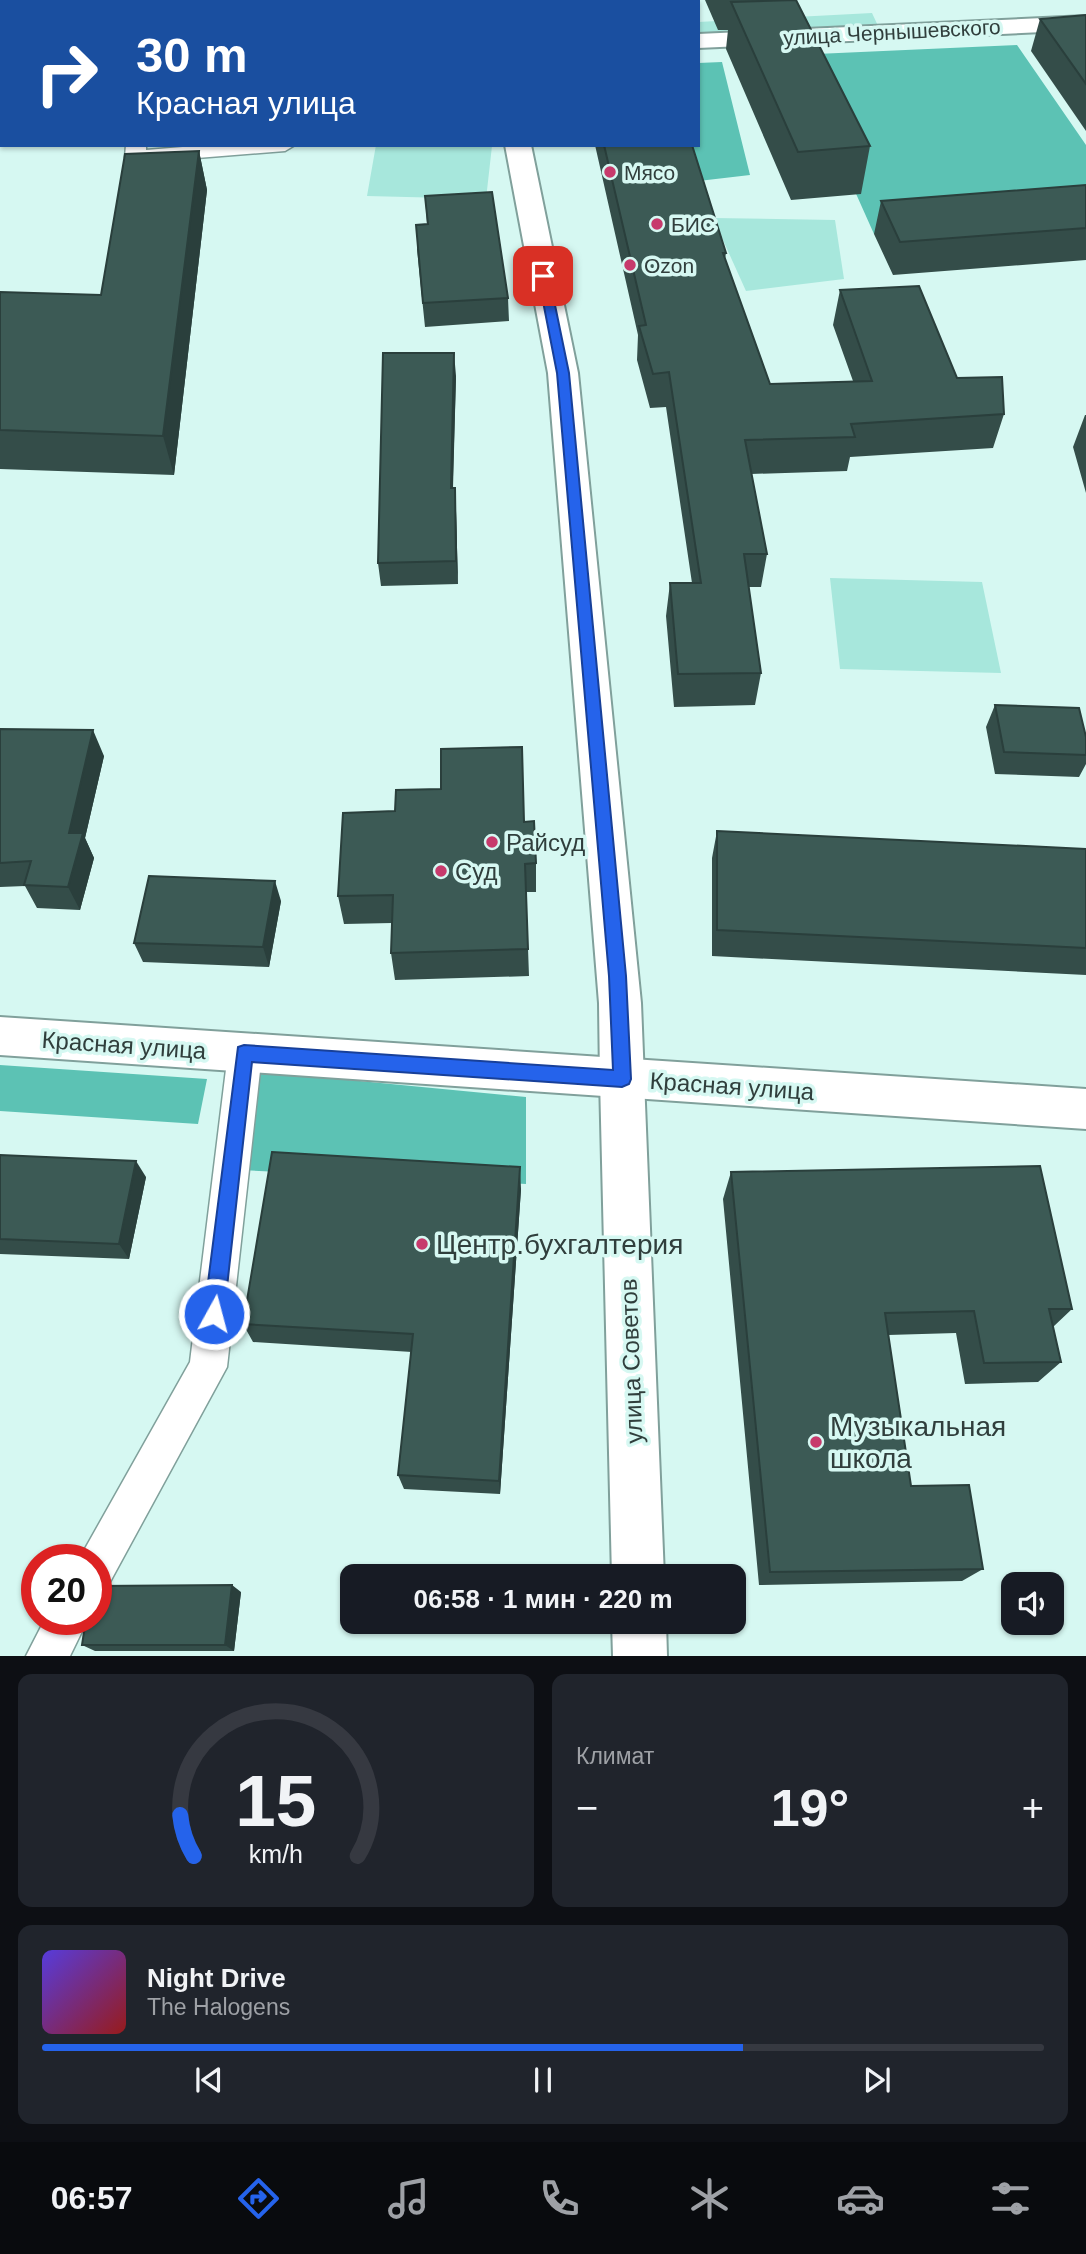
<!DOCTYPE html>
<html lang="ru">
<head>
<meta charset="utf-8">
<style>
  :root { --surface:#171b24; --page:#20242c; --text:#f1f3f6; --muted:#9ea1a6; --line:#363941; --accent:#2563eb }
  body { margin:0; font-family:Helvetica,sans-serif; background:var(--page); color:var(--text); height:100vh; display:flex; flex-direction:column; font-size:26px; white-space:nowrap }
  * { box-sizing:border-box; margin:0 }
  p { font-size:23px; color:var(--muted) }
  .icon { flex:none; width:38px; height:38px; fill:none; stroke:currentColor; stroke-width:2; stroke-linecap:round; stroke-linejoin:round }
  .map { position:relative; height:1656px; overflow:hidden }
  .panel { display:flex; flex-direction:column; gap:18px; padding:18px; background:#0d0f14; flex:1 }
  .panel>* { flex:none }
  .guide { position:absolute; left:0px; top:0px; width:700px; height:147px; box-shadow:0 2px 5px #0004; background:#1a4fa0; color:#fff; overflow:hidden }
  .controls { position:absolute; left:1001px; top:1572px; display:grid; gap:14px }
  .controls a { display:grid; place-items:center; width:63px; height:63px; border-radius:14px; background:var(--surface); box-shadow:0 2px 5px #0004; font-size:35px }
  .speed { position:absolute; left:21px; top:1544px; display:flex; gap:14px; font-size:35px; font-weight:700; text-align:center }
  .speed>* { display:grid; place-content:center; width:91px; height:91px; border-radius:50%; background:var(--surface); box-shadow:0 2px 5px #0004; line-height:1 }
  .speed .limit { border:10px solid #d22; background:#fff; color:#111 }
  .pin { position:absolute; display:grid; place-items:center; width:60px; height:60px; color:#fff; margin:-30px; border-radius:14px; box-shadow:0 4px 10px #0006 }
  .me { position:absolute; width:77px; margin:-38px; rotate:7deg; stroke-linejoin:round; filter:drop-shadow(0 0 5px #0008) }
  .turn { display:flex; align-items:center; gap:24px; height:147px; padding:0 21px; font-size:32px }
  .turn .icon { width:91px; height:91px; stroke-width:2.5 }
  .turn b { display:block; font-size:49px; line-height:60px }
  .big { font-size:52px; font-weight:700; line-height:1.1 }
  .panel .tile { flex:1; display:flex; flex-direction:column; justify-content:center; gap:10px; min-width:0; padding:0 24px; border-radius:14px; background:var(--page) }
  .panel .dial { align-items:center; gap:0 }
  .dial svg { height:182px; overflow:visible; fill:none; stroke:var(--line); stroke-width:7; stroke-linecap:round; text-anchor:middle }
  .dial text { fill:var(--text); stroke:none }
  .song { display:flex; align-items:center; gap:21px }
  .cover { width:84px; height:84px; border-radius:10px; background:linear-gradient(135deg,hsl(250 70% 55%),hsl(0 70% 35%)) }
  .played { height:7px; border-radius:4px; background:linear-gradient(90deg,var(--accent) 70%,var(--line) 70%) }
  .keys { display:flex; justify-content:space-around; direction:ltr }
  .heat { display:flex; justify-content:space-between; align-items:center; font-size:38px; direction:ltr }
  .panel .tiles { flex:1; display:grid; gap:18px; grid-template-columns:1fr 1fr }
  .tile:last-child { grid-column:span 2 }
  .trip { position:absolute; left:340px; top:1564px; width:406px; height:70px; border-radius:14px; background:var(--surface); box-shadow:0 2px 5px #0004; font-weight:700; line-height:70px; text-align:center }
  .dock { display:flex; height:112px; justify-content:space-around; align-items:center; background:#090b0e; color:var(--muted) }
  .dock .icon { width:49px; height:49px }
  .dock .selected { color:var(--accent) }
  .dock b { font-size:32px; color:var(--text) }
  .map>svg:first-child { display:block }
  .green { fill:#a7e7dc }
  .forest { fill:#5cc2b4 }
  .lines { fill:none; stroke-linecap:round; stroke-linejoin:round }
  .service-casing { stroke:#80a09b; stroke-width:3 }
  .pedestrian-casing { stroke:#80a09b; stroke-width:4 }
  .minor-casing { stroke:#80a09b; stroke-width:4 }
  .tertiary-casing { stroke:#80a09b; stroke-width:4 }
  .service { fill:#fff; fill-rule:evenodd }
  .pedestrian { fill:#fff; fill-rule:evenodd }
  .minor { fill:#fff; fill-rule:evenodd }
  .tertiary { fill:#fff; fill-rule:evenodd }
  .wall { fill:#344d49 }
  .shaded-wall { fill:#2a3f3c }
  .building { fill:#3c5a55; stroke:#2a3f3c; stroke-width:2 }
  .route { fill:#2563eb; stroke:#184099; stroke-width:2 }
  .poi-dot { fill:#c73a6c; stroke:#d6f8f2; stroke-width:2.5 }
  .labels { text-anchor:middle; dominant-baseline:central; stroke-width:7; stroke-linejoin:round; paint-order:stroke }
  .far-street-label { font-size:21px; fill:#303e3c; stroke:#d6f8f2 }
  .far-poi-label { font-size:21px; fill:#303e3c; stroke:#d6f8f2; text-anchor:start }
  .poi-label { font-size:24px; fill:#303e3c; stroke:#d6f8f2; text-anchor:start }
  .street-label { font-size:24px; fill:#303e3c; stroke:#d6f8f2 }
  .near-poi-label { font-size:28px; fill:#303e3c; stroke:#d6f8f2; text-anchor:start }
</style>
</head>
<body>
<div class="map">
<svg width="1086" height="1656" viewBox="0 0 1086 1656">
  <rect width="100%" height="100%" fill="#d6f8f2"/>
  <path class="green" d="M872,13L879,28L698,36V22Z
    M376,145L492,146L486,199L367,196Z
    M713,218L835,220L844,279L746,291Z
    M830,578L982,582L1001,673L840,669Z"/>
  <path class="forest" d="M1017,45L1086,145V217L874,234L794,55Z
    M722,62L750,175L690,182L682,145H698V63Z
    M0,1065L207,1079L198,1124L0,1111Z
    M256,1071L526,1097V1184L241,1170Z"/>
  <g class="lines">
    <g class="service-casing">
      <path id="service" d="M126,145H146V150L207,145H295L285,151L135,163L128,161L125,157Z
        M245,1038L257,1042L262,1053L227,1367L110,1582L96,1588V1559H79L82,1554L190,1362L228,1053L233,1042Z
        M45,1619H88L70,1656H26Z"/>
    </g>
    <g class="pedestrian-casing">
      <path id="pedestrian" d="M622,1059L637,1065L644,1079L664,1577H612L600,1079L607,1065Z
        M612,1622H666L667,1656H613Z"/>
    </g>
    <g class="minor-casing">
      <path id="minor" d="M462,0H486V2H462Z
        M1086,16V30L698,48V34Z
        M0,71H2V85H0Z
        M505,145H531L578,373L641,1003L644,1079L637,1093L622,1099L607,1093L600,1079L599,1003L548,373Z"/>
    </g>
    <g class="tertiary-casing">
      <path id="tertiary" d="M0,1017L1086,1089V1129L0,1055Z"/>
    </g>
    <use href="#service" class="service"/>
    <use href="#pedestrian" class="pedestrian"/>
    <use href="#minor" class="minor"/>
    <use href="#tertiary" class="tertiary"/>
  </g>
  <path class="wall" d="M75,0H297V2H76Z
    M705,0H796L870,146L861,194L791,200L726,49L728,30H718Z
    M1086,15V131L1031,51L1040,19Z
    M595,145H692L726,253L725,259L770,384L853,381L833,325L840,290L1004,414L993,448L850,457L847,471L751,474L767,554L761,587H748L761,673L755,705L674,707L666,616L670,583H692L666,407L650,408L637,360L638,335Z
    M199,151L207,190L174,475L0,469V292L101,295Z
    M1086,185V260L893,275L874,234L881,201Z
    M425,196L508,298L509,321L425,327L417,249L427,224Z
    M456,376L453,488L456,511L458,584L381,586L378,563Z
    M1085,415H1086V493L1073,447Z
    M995,705L1086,737V764L1079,777L995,774L986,727Z
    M0,729L104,756L85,838L94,858L80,910L37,908L25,886L0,887Z
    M524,822L536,863V892H526L529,976L395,980L391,953L392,923L344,924L338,896Z
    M717,831L1086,849V975L712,956V858Z
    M281,901L269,967L143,962L134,943Z
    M0,1155L146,1177L129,1259L0,1254Z
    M731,1172L1072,1309L1053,1327L1061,1362L1038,1382L965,1384L956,1333L888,1335L911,1486L983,1569L962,1581L759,1585L723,1199Z
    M521,1189L500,1494L404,1489L398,1475L412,1352L253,1342L243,1324Z
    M241,1592L234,1651H95L82,1645Z"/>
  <path class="shaded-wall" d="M199,151L207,190L174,475L163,436Z
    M454,353L456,376L452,511L451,488Z
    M455,488L456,511L458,584L456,561Z
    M93,730L104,756L85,838L94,858L80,910L68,887L69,833Z
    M275,881L281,901L269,967L263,947Z
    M136,1161L146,1177L129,1259L119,1244Z
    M520,1167L521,1189L500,1494L499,1481Z
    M232,1585L241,1592L234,1651L225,1645Z"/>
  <path class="building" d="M184,0H293V2H183Z
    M796,0L870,146L798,152L731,2Z
    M1086,15V84L1040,19Z
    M604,145H692L726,253H723L770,384L872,381L840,290L919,286L957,378L1002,377L1004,414L851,424L855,437L745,440L767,554H744L761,673L678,674L670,583H701L669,372L653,374L639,326L646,325Z
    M199,151L163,436L0,430V292L101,295L125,154Z
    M1086,185V228L900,242L881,201Z
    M492,192L508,298L423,303L416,225L428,224L425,196Z
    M383,353H454L451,488H455L456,561L378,563Z
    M995,705L1079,708L1086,737V755L1004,752Z
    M0,729L93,730L69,833H83L68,887L24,885L31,861L0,863Z
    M522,747L524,822L534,821L536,863L525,864L528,949L391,953L393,895L338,896L343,813L395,811L396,790L441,789V749Z
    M717,831L1086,849V948L717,930Z
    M149,876L275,881L263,947L134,943Z
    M272,1152L520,1167L499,1481L398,1475L413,1334L243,1324Z
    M0,1155L136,1161L119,1244L0,1239Z
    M1040,1166L1072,1309H1049L1061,1362L984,1363L974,1311L885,1313L911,1486L969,1485L983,1569L770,1572L731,1172Z
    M232,1585L225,1645H82L86,1619H96V1586Z"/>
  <path class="route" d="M543,272L549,276L569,373L626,976L631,1079L629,1084L622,1087L252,1062L224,1314L221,1321L214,1323L207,1321L204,1314L238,1047L244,1045L613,1070L609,976L557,373L538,276Z"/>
  <g class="poi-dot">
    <circle cx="610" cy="172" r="7"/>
    <circle cx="657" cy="224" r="7"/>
    <circle cx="630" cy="265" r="7"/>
    <circle cx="492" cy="842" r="7"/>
    <circle cx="441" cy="871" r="7"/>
    <circle cx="422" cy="1244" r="7"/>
    <circle cx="816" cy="1442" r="7"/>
  </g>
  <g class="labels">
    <g class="far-street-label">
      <text transform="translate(892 32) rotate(-3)">улица Чернышевского</text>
    </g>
    <g class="far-poi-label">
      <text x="624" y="172">Мясо</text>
      <text x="671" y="224">БИС</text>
      <text x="644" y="265">Ozon</text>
    </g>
    <g class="poi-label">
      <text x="506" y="842">Райсуд</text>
      <text x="455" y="871">Суд</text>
    </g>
    <g class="street-label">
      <text transform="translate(124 1045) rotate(4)">Красная улица</text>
      <text transform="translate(732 1086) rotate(4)">Красная улица</text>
      <text transform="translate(631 1361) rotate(-92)">улица Советов</text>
    </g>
    <g class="near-poi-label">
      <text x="436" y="1244">Центр.бухгалтерия</text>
      <text x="830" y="1426">Музыкальная<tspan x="830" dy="32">школа</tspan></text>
    </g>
  </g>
</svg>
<div class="controls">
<a><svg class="icon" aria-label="sound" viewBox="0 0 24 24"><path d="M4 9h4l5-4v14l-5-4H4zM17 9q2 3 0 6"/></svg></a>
</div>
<div class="speed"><div class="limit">20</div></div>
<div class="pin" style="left:543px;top:276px;background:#d93025"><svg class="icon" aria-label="arrive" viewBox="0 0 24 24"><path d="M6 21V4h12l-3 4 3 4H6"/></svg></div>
<svg class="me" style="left:214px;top:1314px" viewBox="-20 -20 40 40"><circle r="17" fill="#2563eb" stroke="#fff" stroke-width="3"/><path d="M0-11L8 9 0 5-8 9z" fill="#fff"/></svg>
<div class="trip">06:58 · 1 мин · 220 m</div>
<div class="guide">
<div class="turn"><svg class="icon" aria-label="right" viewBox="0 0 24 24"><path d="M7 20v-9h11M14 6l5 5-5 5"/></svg><div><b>30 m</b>Красная улица</div></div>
</div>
</div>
<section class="panel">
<div class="tiles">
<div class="tile dial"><svg viewBox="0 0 100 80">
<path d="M14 69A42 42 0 1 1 86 69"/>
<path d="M14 69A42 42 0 0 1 8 51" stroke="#2563eb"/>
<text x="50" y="56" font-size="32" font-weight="700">15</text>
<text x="50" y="72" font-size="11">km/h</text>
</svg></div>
<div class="tile"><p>Климат</p>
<div class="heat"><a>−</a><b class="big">19°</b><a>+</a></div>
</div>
<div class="tile">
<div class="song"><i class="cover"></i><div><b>Night Drive</b><p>The Halogens</p></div></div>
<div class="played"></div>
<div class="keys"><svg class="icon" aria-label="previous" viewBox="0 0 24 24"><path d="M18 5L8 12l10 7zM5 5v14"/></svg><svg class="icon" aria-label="pause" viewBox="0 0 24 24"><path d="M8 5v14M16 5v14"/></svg><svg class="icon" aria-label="next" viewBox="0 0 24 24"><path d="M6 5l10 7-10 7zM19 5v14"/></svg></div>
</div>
</div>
</section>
<nav class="dock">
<b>06:57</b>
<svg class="icon selected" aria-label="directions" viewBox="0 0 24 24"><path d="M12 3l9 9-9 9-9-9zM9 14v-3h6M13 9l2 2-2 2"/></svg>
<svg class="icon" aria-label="music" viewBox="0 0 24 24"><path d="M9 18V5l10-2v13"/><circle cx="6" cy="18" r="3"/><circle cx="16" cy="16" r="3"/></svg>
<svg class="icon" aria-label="phone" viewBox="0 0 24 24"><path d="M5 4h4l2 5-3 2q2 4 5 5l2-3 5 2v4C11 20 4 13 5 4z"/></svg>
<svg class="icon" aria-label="climate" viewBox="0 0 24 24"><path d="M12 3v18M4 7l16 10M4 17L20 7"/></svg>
<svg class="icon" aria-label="car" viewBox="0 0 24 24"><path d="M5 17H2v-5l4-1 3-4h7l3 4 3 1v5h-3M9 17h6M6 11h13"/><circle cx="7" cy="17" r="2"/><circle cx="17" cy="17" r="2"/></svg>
<svg class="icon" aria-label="filters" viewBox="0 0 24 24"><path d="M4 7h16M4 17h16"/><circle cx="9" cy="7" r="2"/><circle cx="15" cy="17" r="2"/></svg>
</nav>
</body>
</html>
